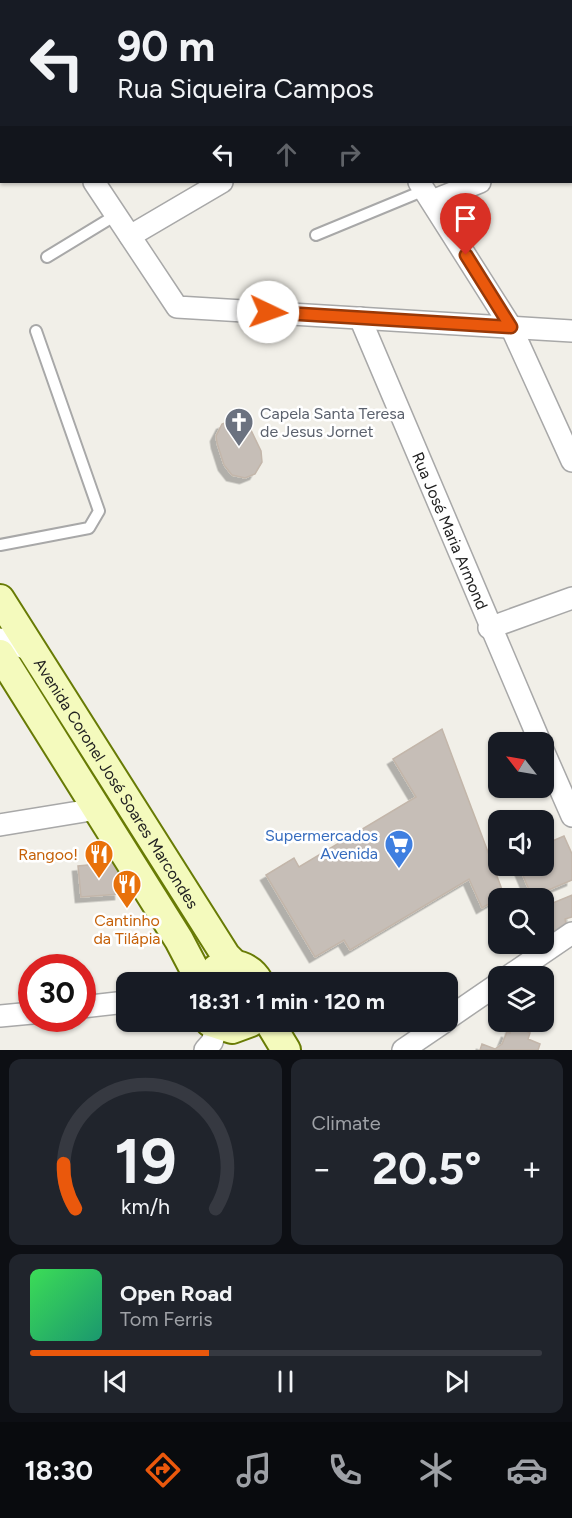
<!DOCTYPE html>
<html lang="en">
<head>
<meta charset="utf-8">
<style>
  :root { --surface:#171b24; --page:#20242c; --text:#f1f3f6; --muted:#9ea1a6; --line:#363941; --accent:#ea580c }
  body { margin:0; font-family:Figtree,sans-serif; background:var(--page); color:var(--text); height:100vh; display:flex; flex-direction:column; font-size:22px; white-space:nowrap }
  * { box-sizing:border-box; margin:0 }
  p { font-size:20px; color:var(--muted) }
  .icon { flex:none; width:33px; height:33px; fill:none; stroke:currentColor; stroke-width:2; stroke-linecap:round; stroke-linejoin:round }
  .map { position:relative; height:1050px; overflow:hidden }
  .side { display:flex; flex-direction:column; gap:9px; padding:9px; background:#0d0f14; flex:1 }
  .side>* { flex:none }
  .top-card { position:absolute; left:0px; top:0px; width:573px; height:183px; box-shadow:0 2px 4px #0004; background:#171b24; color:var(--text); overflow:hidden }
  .needle { width:39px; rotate:301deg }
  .buttons { position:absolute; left:488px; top:732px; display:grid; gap:12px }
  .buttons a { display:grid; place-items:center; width:66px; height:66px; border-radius:12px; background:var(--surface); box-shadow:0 2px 4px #0004; font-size:30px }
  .speed { position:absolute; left:18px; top:954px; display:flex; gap:12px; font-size:30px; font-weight:700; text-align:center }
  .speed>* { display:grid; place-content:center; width:78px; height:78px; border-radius:50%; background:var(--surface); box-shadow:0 2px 4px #0004; line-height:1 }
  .speed .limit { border:9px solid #d22; background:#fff; color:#111 }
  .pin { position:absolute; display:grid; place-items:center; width:51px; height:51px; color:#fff; margin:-62px -26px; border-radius:50% 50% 50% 0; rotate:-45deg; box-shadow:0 0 6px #0007 }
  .pin .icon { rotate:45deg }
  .me { position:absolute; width:66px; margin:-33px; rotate:93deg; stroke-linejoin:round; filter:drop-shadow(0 0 4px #0008) }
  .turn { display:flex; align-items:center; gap:21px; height:126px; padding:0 18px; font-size:27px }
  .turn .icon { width:78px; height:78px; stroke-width:2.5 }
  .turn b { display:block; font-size:42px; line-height:51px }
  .lanes { display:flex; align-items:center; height:57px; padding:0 18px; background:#0003; justify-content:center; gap:30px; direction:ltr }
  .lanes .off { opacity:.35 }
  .big { font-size:45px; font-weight:700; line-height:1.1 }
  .side .card { flex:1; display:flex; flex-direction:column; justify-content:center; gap:9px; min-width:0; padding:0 21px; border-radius:12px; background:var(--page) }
  .side .dial { align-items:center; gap:0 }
  .dial svg { height:156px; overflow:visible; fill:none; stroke:var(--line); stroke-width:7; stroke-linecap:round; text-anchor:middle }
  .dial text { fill:var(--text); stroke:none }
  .song { display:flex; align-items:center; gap:18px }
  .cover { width:72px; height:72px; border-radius:9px; background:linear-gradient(135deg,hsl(130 70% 55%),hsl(160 70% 35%)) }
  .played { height:6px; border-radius:3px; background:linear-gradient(90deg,var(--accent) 35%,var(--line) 35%) }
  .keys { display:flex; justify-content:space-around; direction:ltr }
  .heat { display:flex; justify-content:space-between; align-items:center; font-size:33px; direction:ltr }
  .side .tiles { flex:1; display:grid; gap:9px; grid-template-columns:1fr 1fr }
  .card:last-child { grid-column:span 2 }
  .trip { position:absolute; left:116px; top:972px; width:342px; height:60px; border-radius:12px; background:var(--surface); box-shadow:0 2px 4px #0004; font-weight:700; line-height:60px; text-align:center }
  .tab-bar { display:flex; height:96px; justify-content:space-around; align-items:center; background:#090b0e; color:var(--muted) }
  .tab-bar .icon { width:42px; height:42px }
  .tab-bar .on { color:var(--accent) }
  .tab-bar b { font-size:27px; color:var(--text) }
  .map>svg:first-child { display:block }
  .building { fill:#c6beb7; stroke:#c3b6aa; stroke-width:1.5; filter:url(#shadow) }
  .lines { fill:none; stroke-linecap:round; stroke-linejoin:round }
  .service-casing { stroke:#a8a8a8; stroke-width:14 }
  .minor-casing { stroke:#a8a8a8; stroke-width:24 }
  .secondary-casing { stroke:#687b05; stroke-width:32 }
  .service { stroke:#fff; stroke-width:10 }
  .minor { stroke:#fff; stroke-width:21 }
  .secondary { stroke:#f4fabd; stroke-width:28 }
  .route-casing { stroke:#983908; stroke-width:15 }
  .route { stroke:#ea580c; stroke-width:10 }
  .labels { text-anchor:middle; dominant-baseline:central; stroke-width:5; stroke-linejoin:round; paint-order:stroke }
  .worship-label { font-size:16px; fill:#5b616d; stroke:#fff; text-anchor:start }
  .street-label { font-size:16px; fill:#212121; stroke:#fff }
  .shop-label { font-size:16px; fill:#366cbe; stroke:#fff; text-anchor:end }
  .food-label { font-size:16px; fill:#c56008; stroke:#fff; text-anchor:end }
</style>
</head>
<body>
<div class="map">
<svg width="572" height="1050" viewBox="0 0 572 1050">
  <defs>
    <filter id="shadow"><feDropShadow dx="-5.5" dy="5.5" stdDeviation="0" flood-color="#0004"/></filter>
  </defs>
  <rect width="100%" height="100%" fill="#f1efe8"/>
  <path class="building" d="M333,0H491L488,2Z
    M235,419L247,422L261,451L262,462L255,474L245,478L232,475L224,465L217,443L216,436L222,424Z
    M442,729L504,895L482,908L469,879L350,950L344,940L315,957L266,875L294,858L299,867L416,797L393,759Z
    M564,836L572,854V880L532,897L519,866H543V845Z
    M118,862L120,894L81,897L78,866Z
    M572,895V917L565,919L566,923L543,940V907Z
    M518,1022H523L520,1028L530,1033L528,1039L540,1044L538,1050H480L482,1044L495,1049L502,1044L507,1032L510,1033L512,1026L516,1027Z"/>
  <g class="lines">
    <g class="service-casing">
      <path id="service" d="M0,101L2,100
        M316,235L425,190
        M47,257L116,215
        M0,545L89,528L99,511L36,331"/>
    </g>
    <g class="minor-casing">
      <g id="minor">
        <path d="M306,0V2"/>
        <path d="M219,2L221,0"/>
        <path d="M537,2L540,0"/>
        <path d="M0,44L2,46"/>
        <path d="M572,145V144"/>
        <path d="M94,182L177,307L572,331"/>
        <path d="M419,182L511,327L572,461"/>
        <path d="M432,201L480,182"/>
        <path d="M130,236L222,182"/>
        <path id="s1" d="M360,318L540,742"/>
        <path d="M489,628L572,598"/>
        <path d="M0,639L31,650"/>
        <path d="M543,750L572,816"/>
        <path d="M0,825L97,809"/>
        <path d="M509,976L572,933"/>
        <path d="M82,1007L126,1002"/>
        <path d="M0,1016L32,1013"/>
        <path d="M447,1019L498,984"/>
        <path d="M205,1050L212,1042L217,1026"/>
        <path d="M403,1050L444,1022"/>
      </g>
    </g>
    <g class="secondary-casing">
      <g id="secondary">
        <path id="s2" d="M0,599L226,956L234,964"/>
        <path d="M0,654L179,940L201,982"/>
        <path d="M216,969C232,959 251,967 259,982"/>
        <path d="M210,1022L232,1029L251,1022"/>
        <path d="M269,1022L286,1050"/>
      </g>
    </g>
    <use href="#service" class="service"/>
    <use href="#minor" class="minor"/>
    <use href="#secondary" class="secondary"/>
  </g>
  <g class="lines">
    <g class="route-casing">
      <path id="route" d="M268,312L511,327L466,255"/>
    </g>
    <use href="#route" class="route"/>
  </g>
  <defs>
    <g id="church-pin" transform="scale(1.5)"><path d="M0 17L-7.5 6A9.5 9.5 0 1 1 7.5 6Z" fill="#6b7280" stroke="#fff"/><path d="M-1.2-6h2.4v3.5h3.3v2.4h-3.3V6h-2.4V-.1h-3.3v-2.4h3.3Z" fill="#fff"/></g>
    <g id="supermarket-pin" transform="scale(1.5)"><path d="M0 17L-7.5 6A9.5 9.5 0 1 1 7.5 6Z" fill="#3f7fe0" stroke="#fff"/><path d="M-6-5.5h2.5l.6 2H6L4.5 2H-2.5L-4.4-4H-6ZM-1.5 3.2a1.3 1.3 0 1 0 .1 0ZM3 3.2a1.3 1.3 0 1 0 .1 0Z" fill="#fff"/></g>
    <g id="restaurant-pin" transform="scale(1.5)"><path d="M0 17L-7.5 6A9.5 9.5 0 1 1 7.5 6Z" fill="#e8710a" stroke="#fff"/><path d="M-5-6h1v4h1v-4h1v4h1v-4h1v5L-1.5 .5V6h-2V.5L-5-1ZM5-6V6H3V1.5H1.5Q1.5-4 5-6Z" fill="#fff"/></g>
  </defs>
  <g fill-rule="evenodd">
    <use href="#church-pin" x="239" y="422"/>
    <use href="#supermarket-pin" x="399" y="844"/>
    <use href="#restaurant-pin" x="99" y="854"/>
    <use href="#restaurant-pin" x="127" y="884"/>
  </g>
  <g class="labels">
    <g class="worship-label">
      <text x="260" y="413">Capela Santa Teresa<tspan x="260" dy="18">de Jesus Jornet</tspan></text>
    </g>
    <g class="street-label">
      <text stroke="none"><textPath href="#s1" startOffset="231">Rua José Maria Armond</textPath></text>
      <text stroke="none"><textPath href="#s2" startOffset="218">Avenida Coronel José Soares Marcondes</textPath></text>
    </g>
    <g class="shop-label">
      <text x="378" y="835">Supermercados<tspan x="378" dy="18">Avenida</tspan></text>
    </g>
    <g class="food-label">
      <text x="78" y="854">Rangoo!</text>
      <text x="127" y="920" text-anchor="middle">Cantinho<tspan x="127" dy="18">da Tilápia</tspan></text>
    </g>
  </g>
</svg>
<div class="buttons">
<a><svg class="needle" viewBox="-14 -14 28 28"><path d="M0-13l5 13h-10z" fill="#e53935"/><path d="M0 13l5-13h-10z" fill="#9ea1a6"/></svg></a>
<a><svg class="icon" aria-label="sound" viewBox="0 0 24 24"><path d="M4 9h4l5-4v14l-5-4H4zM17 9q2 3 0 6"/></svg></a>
<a><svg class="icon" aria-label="search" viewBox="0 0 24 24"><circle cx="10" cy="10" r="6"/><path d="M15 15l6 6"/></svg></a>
<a><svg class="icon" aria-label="layers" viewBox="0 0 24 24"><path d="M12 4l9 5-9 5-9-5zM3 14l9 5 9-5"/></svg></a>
</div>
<div class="speed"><div class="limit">30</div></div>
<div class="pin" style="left:466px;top:255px;background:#d93025"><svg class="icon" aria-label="arrive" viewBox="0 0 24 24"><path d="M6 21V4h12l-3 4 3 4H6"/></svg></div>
<svg class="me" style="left:268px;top:312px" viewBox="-20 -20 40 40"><circle r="19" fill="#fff"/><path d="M0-13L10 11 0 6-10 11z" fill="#ea580c"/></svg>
<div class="trip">18:31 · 1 min · 120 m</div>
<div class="top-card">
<div class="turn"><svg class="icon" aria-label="left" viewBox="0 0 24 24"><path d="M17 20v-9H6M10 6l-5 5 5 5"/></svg><div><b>90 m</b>Rua Siqueira Campos</div></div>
<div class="lanes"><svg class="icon" aria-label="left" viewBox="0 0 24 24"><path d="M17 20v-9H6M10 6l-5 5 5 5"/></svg><svg class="icon off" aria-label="ahead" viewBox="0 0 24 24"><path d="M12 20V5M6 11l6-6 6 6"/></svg><svg class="icon off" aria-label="right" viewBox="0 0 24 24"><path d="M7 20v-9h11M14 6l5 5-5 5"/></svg></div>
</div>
</div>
<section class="side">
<div class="tiles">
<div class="card dial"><svg viewBox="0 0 100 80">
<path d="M14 69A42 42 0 1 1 86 69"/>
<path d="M14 69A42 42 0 0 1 8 46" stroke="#ea580c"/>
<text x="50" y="56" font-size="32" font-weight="700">19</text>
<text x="50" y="72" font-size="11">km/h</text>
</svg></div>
<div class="card"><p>Climate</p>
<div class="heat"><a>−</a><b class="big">20.5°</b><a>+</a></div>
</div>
<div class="card">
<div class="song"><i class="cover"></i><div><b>Open Road</b><p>Tom Ferris</p></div></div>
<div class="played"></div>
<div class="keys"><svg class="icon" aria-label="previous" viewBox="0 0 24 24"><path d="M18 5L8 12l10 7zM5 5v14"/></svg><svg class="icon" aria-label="pause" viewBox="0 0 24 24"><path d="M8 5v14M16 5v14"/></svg><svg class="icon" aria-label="next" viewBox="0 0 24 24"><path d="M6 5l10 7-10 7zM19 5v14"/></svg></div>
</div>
</div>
</section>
<nav class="tab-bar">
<b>18:30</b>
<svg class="icon on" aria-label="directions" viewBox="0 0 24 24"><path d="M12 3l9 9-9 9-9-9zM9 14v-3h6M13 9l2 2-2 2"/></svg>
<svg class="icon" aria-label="music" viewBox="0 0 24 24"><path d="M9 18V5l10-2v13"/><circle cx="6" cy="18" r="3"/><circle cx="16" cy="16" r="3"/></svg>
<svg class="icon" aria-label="phone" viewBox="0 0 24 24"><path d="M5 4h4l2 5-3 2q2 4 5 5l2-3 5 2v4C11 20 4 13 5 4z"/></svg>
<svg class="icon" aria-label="climate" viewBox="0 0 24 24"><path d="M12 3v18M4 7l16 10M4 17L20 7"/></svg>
<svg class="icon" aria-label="car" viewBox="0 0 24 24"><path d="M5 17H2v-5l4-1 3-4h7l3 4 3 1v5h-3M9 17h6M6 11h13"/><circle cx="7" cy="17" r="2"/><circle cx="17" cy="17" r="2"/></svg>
</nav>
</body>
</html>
